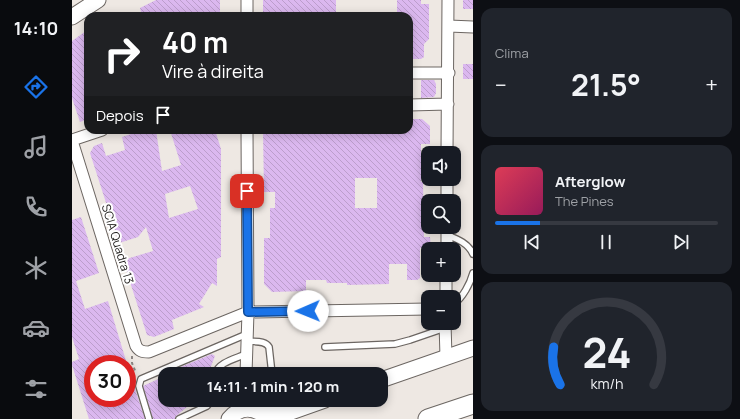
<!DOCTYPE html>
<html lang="pt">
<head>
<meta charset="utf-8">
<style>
  :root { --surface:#171b24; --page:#20242c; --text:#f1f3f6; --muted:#9ea1a6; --line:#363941; --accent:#1a73e8 }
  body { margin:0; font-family:Manrope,sans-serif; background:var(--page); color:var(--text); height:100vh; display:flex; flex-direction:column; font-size:15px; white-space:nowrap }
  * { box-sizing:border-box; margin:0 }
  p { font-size:13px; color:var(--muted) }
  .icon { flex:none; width:22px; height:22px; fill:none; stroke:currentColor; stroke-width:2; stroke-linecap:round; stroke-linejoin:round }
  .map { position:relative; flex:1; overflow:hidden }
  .side { display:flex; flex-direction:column; gap:8px; padding:8px; background:#0d0f14; width:267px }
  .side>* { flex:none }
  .hud { position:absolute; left:12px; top:12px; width:329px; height:122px; border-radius:12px; box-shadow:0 2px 10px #0003; background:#202124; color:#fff; overflow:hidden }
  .buttons { position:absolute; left:349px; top:146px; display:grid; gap:8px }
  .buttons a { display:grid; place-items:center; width:40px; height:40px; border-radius:8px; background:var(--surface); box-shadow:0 2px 10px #0003; font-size:20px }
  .speed { position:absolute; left:12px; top:355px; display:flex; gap:8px; font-size:20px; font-weight:700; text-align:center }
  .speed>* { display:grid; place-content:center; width:52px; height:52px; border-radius:50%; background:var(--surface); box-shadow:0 2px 10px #0003; line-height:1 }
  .speed .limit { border:6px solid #d22; background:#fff; color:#111 }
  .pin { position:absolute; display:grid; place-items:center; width:34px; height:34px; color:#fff; margin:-17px; border-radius:8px; box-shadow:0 2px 6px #0006 }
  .me { position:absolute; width:44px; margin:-22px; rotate:269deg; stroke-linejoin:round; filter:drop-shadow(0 0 3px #0008) }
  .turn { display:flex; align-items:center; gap:14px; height:84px; padding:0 12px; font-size:18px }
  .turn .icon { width:52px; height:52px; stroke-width:2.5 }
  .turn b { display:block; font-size:28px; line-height:34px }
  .then { display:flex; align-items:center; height:38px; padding:0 12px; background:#0003; gap:8px; font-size:15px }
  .big { font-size:30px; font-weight:700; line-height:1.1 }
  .side .tile { flex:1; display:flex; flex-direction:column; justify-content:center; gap:6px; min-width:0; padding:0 14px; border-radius:12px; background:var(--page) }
  .side .dial { align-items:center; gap:0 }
  .dial svg { height:104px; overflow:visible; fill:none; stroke:var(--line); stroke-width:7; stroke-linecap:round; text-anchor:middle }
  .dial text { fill:var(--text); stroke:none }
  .song { display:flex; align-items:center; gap:12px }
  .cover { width:48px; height:48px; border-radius:6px; background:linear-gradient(135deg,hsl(350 70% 55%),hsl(330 70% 35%)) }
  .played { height:4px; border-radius:2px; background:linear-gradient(90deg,var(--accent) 20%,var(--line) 20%) }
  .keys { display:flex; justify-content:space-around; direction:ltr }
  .heat { display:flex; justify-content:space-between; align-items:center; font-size:22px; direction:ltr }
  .trip { position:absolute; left:86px; top:367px; width:230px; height:40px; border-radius:12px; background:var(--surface); box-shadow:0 2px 10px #0003; font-weight:700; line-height:40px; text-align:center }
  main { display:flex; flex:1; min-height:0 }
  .dock { display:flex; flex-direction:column; width:72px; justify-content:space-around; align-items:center; background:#090b0e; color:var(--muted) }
  .dock .icon { width:28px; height:28px }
  .dock .selected { color:var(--accent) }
  .dock b { font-size:18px; color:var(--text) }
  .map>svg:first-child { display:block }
  .building { fill:url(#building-back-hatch); fill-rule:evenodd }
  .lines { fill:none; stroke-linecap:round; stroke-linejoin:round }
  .lane-casing { stroke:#6c6662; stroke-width:8 }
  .street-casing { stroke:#6c6662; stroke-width:13 }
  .secondary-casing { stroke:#6c6662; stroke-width:17 }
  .highway-casing { stroke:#6c6662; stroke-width:21 }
  .path { stroke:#8d8885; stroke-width:2; stroke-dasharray:3 3; stroke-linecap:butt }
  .lane { stroke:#fff; stroke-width:5.5 }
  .street { stroke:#fff; stroke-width:11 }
  .secondary { stroke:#fff; stroke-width:15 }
  .highway { stroke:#fff; stroke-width:19 }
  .route-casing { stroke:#114b97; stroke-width:10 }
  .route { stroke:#1a73e8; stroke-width:7 }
  .labels { text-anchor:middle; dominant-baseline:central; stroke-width:4; stroke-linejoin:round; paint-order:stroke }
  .street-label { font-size:12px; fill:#1f1d1b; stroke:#fff }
</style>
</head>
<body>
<main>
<nav class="dock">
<b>14:10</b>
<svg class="icon selected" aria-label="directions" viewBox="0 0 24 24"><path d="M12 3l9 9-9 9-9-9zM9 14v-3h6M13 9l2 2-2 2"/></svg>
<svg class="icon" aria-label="music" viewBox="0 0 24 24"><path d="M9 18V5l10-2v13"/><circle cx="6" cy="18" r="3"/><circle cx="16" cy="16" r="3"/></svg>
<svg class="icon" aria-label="phone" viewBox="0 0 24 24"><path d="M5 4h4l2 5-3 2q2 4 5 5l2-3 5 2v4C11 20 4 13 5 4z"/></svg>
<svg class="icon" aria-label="climate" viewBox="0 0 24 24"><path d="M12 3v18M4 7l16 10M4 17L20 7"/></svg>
<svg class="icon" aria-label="car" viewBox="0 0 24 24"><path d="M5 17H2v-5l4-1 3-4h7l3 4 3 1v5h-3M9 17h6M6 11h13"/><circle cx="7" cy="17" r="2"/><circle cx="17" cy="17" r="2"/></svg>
<svg class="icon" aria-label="filters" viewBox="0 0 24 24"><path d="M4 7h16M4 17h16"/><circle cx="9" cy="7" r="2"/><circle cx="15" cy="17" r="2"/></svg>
</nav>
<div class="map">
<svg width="401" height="419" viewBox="0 0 401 419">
  <defs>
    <pattern id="building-back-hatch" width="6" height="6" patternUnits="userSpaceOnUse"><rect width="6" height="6" fill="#dbb8ef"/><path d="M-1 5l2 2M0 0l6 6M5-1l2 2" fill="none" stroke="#bc9ecc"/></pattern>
  </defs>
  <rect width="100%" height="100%" fill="#eee8e3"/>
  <path class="building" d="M84,0H148V16H70L68,8Z
    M191,0H264V16H191Z
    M325,0H349V4H357V39L352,44V57L349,59H337V16H325Z
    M391,0H401V9H391Z
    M14,31L16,38V119L8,122L0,98V41Z
    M391,64H401V79H391Z
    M349,80H362L364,84V93L362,97L349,98Z
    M337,119H350L358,126V144H349V182H351L352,237H358L359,249L348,248V278L345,280H335V264H317V284L275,285V283H255L254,280H234V291L200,292L192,284V238H198V208H203V192H192L191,130H337ZM283,178H305V208H283Z
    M71,130H84L90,171L109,165L98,130H143L149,149V257L145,259V286L140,283L127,304L132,307L100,320L102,329L82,337L75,335L51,260L81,251L74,227L66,237L47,243L18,153L22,146L30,143L34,156L53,150L50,137ZM118,186L126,209L97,218L93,194Z
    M9,217L27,273L4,281L13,309L36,301L55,364H21V398H55V371H57L73,419H17L0,365V362L7,359L0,337V220Z
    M140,354L143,356L136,374H92Z
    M93,376V400H119L115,407L104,416L103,419H81L71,386Z"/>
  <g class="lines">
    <g class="lane-casing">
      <path id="lane" d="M375,235C385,239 396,243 401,254
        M382,304C391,297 398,284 401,273
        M175,341C183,342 193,340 197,347L200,374
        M253,347L323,344L338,340L373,328
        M143,374C147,362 163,359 174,354
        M77,419L67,386L69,379L175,334
        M107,419L135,406L140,400"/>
    </g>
    <g class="street-casing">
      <path id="street" d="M175,0V16
        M377,26L401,27
        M337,73H377
        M337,105L376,104
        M0,140L30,130
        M0,141L64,346C67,351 70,352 77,352L176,312L356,309
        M375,153L376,0
        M375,201V179
        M375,249V227
        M374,297V275
        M373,323L374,357
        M174,374L176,312L175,130"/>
    </g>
    <g class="secondary-casing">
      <path id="secondary" d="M0,17L26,0
        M309,380L401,348
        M187,411L219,412L253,400
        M157,419C168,406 181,406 194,417"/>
    </g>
    <g class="highway-casing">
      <path id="highway" d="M356,419L401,404"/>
    </g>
    <path class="path" d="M60,356V363L64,373"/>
    <use href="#lane" class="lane"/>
    <use href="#street" class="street"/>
    <use href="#secondary" class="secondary"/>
    <use href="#highway" class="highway"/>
  </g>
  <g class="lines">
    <g class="route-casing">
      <path id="route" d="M175,191L176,312L236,311"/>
    </g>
    <use href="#route" class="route"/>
  </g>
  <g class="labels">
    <g class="street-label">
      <text transform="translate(46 244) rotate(73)">SCIA Quadra 13</text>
    </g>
  </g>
</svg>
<div class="buttons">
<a><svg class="icon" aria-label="sound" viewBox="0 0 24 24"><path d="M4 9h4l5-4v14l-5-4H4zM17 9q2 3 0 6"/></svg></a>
<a><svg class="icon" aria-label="search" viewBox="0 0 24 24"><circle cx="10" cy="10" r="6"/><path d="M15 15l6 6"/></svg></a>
<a>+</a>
<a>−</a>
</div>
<div class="speed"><div class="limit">30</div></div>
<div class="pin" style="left:175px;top:191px;background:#d93025"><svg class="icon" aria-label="arrive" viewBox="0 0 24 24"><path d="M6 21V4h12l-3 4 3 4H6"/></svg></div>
<svg class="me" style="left:236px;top:311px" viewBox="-20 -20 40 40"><circle r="19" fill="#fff"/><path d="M0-13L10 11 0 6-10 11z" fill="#1a73e8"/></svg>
<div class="trip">14:11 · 1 min · 120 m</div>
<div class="hud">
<div class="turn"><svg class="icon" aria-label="right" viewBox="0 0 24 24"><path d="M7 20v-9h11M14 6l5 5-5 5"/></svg><div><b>40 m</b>Vire à direita</div></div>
<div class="then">Depois<svg class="icon" aria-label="arrive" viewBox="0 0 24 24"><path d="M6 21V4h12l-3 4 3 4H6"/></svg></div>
</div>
</div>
<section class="side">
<div class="tile"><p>Clima</p>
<div class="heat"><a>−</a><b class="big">21.5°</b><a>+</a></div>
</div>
<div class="tile">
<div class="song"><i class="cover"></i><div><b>Afterglow</b><p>The Pines</p></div></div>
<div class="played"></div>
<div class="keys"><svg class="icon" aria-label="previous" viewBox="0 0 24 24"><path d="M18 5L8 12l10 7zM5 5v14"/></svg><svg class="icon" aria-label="pause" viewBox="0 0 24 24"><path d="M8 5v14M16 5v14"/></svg><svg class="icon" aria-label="next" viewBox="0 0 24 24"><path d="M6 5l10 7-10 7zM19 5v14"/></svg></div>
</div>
<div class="tile dial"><svg viewBox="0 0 100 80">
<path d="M14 69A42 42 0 1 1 86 69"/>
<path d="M14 69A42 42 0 0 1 9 40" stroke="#1a73e8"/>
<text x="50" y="56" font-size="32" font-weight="700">24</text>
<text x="50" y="72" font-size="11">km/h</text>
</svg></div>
</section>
</main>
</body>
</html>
